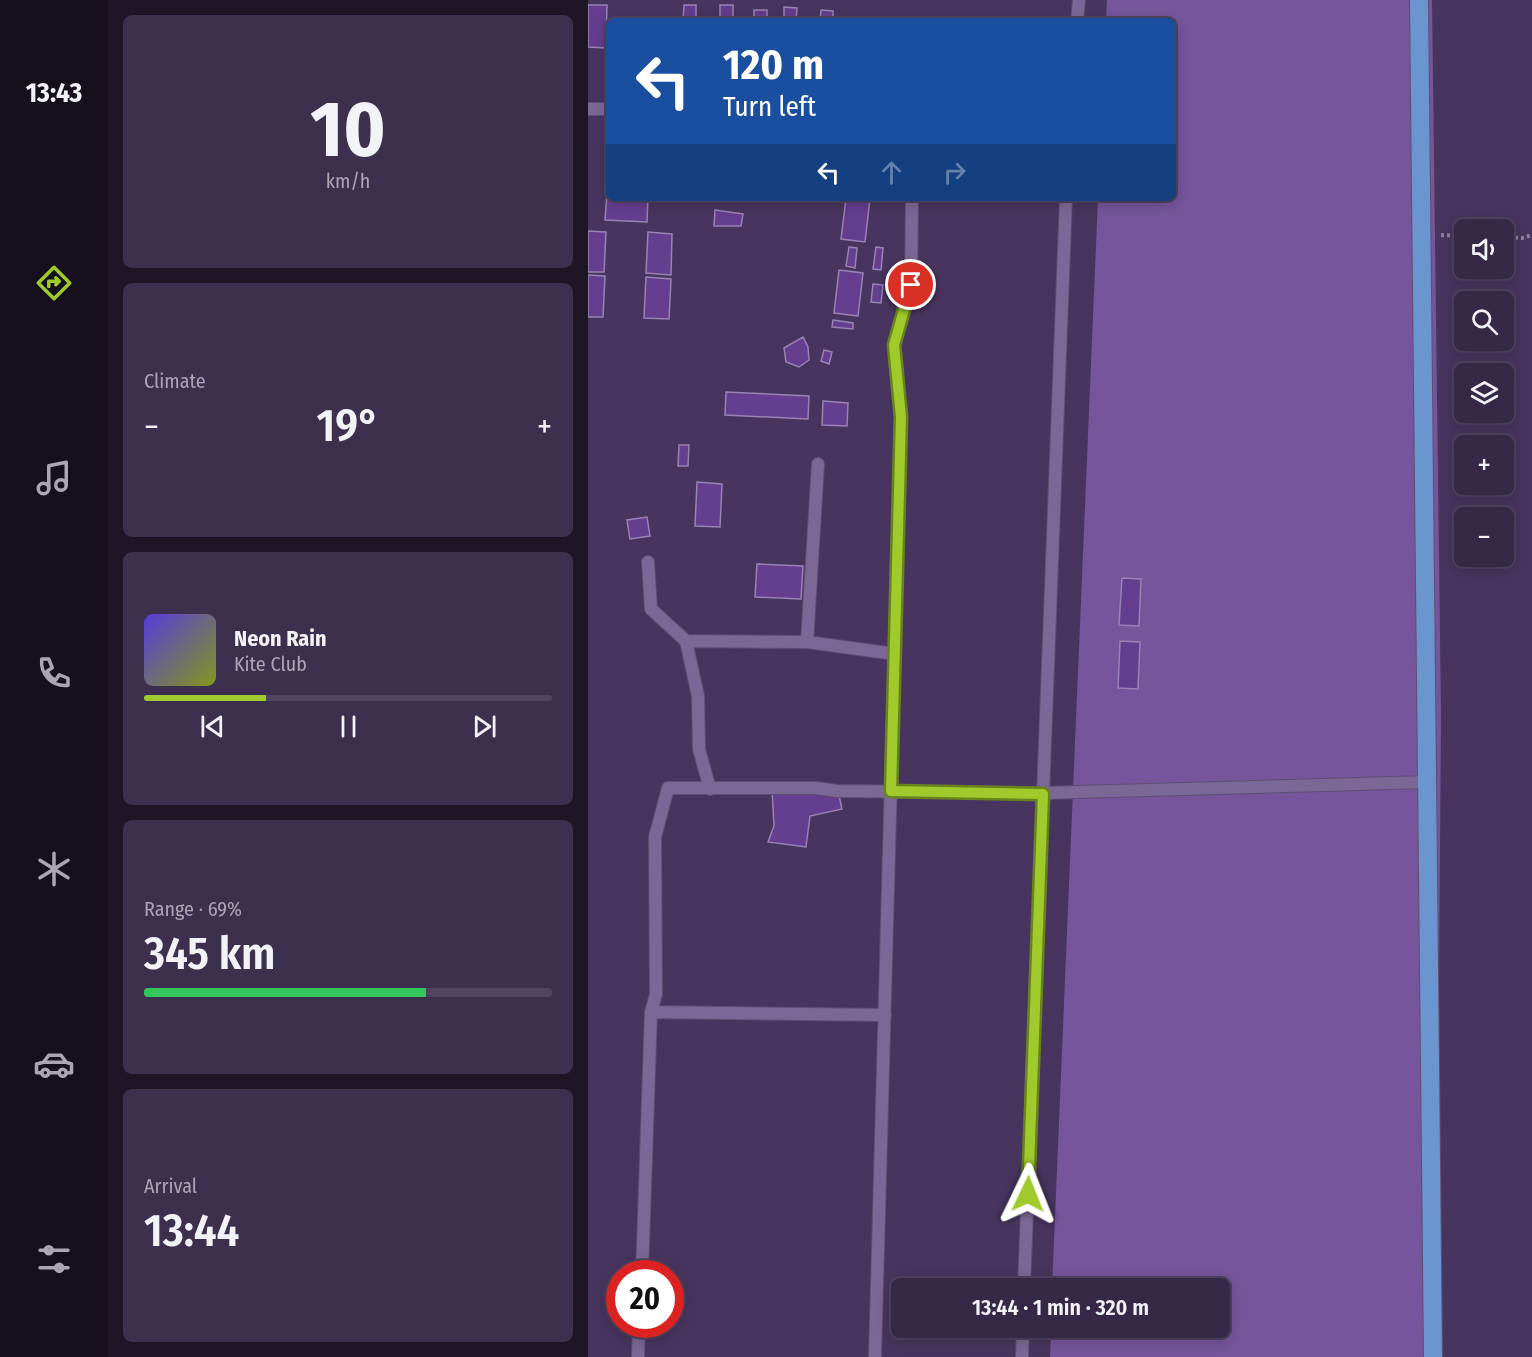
<!DOCTYPE html>
<html lang="en">
<head>
<meta charset="utf-8">
<style>
  :root { --surface:#362847; --page:#3d304e; --text:#f1f3f6; --muted:#aaa6b4; --line:#504460; --accent:#a0ca2c }
  body { margin:0; font-family:"Fira Sans Condensed",sans-serif; background:var(--page); color:var(--text); height:100vh; display:flex; flex-direction:column; font-size:22px; white-space:nowrap }
  * { box-sizing:border-box; margin:0 }
  p { font-size:20px; color:var(--muted) }
  .icon { flex:none; width:33px; height:33px; fill:none; stroke:currentColor; stroke-width:2; stroke-linecap:round; stroke-linejoin:round }
  .map { position:relative; flex:1; overflow:hidden }
  .details { display:flex; flex-direction:column; gap:15px; padding:15px; background:#1e1627; width:480px }
  .details>* { flex:none }
  .top-card { position:absolute; left:18px; top:18px; width:570px; height:183px; border-radius:9px; box-shadow:0 3px 15px #0003,0 0 0 2px var(--line); background:#1a4fa0; color:#fff; overflow:hidden }
  .buttons { position:absolute; left:866px; top:219px; display:grid; gap:12px }
  .buttons a { display:grid; place-items:center; width:60px; height:60px; border-radius:9px; background:var(--surface); box-shadow:0 3px 15px #0003,0 0 0 2px var(--line); font-size:30px }
  .speed { position:absolute; left:18px; top:1260px; display:flex; gap:12px; font-size:30px; font-weight:700; text-align:center }
  .speed>* { display:grid; place-content:center; width:78px; height:78px; border-radius:50%; background:var(--surface); box-shadow:0 3px 15px #0003,0 0 0 2px var(--line); line-height:1 }
  .speed .limit { border:9px solid #d22; background:#fff; color:#111 }
  .pin { position:absolute; display:grid; place-items:center; width:51px; height:51px; color:#fff; margin:-26px; border:3px solid #fff; border-radius:50%; box-shadow:0 2px 6px #0007 }
  .me { position:absolute; width:66px; margin:-33px; rotate:2deg; stroke-linejoin:round; filter:drop-shadow(0 0 4px #0008) }
  .turn { display:flex; align-items:center; gap:21px; height:126px; padding:0 18px; font-size:27px }
  .turn .icon { width:78px; height:78px; stroke-width:2.5 }
  .turn b { display:block; font-size:42px; line-height:51px }
  .lanes { display:flex; align-items:center; height:57px; padding:0 18px; background:#0003; justify-content:center; gap:30px; direction:ltr }
  .lanes .off { opacity:.35 }
  .big { font-size:45px; font-weight:600; line-height:1.1 }
  .details .widget { flex:1; display:flex; flex-direction:column; justify-content:center; gap:9px; min-width:0; padding:0 21px; border-radius:9px; background:var(--page) }
  .details .dial { align-items:center; gap:0 }
  .dial b { font-size:78px; line-height:1 }
  .song { display:flex; align-items:center; gap:18px }
  .cover { width:72px; height:72px; border-radius:9px; background:linear-gradient(135deg,hsl(250 70% 55%),hsl(70 70% 35%)) }
  .played { height:6px; border-radius:3px; background:linear-gradient(90deg,var(--accent) 30%,var(--line) 30%) }
  .keys { display:flex; justify-content:space-around; direction:ltr }
  .heat { display:flex; justify-content:space-between; align-items:center; font-size:33px; direction:ltr }
  .charge { height:9px; border-radius:4px; background:linear-gradient(90deg,#34c759 69%,var(--line) 0) }
  .trip { position:absolute; left:303px; top:1278px; width:339px; height:60px; border-radius:9px; background:var(--surface); box-shadow:0 3px 15px #0003,0 0 0 2px var(--line); font-weight:600; line-height:60px; text-align:center }
  main { display:flex; flex:1; min-height:0 }
  .dock { display:flex; flex-direction:column; width:108px; justify-content:space-around; align-items:center; background:#16101c; color:var(--muted) }
  .dock .icon { width:42px; height:42px }
  .dock .on { color:var(--accent) }
  .dock b { font-size:27px; color:var(--text) }
  .map>svg:first-child { display:block }
  .green { fill:#76559c }
  .building { fill:#653e8f; stroke:#9883b4; stroke-width:1.5 }
  .lines { fill:none; stroke-linecap:round; stroke-linejoin:round }
  .lane-casing { stroke:#5e4f70; stroke-width:14 }
  .primary-casing { stroke:#5e4f70; stroke-width:20 }
  .path { stroke:#8f829f; stroke-width:4; stroke-dasharray:3 3; stroke-linecap:butt }
  .lane { stroke:#7c6896; stroke-width:12 }
  .primary { stroke:#6b95ce; stroke-width:18 }
  .route-casing { stroke:#68831d; stroke-width:15 }
  .route { stroke:#a0ca2c; stroke-width:10 }
</style>
</head>
<body>
<main>
<nav class="dock">
<b>13:43</b>
<svg class="icon on" aria-label="directions" viewBox="0 0 24 24"><path d="M12 3l9 9-9 9-9-9zM9 14v-3h6M13 9l2 2-2 2"/></svg>
<svg class="icon" aria-label="music" viewBox="0 0 24 24"><path d="M9 18V5l10-2v13"/><circle cx="6" cy="18" r="3"/><circle cx="16" cy="16" r="3"/></svg>
<svg class="icon" aria-label="phone" viewBox="0 0 24 24"><path d="M5 4h4l2 5-3 2q2 4 5 5l2-3 5 2v4C11 20 4 13 5 4z"/></svg>
<svg class="icon" aria-label="climate" viewBox="0 0 24 24"><path d="M12 3v18M4 7l16 10M4 17L20 7"/></svg>
<svg class="icon" aria-label="car" viewBox="0 0 24 24"><path d="M5 17H2v-5l4-1 3-4h7l3 4 3 1v5h-3M9 17h6M6 11h13"/><circle cx="7" cy="17" r="2"/><circle cx="17" cy="17" r="2"/></svg>
<svg class="icon" aria-label="filters" viewBox="0 0 24 24"><path d="M4 7h16M4 17h16"/><circle cx="9" cy="7" r="2"/><circle cx="15" cy="17" r="2"/></svg>
</nav>
<section class="details">
<div class="widget dial"><b>10</b><p>km/h</p></div>
<div class="widget"><p>Climate</p>
<div class="heat"><a>−</a><b class="big">19°</b><a>+</a></div>
</div>
<div class="widget">
<div class="song"><i class="cover"></i><div><b>Neon Rain</b><p>Kite Club</p></div></div>
<div class="played"></div>
<div class="keys"><svg class="icon" aria-label="previous" viewBox="0 0 24 24"><path d="M18 5L8 12l10 7zM5 5v14"/></svg><svg class="icon" aria-label="pause" viewBox="0 0 24 24"><path d="M8 5v14M16 5v14"/></svg><svg class="icon" aria-label="next" viewBox="0 0 24 24"><path d="M6 5l10 7-10 7zM19 5v14"/></svg></div>
</div>
<div class="widget"><p>Range · 69%</p><b class="big">345 km</b><div class="charge"></div></div>
<div class="widget"><p>Arrival</p><b class="big">13:44</b></div>
</section>
<div class="map">
<svg width="944" height="1357" viewBox="0 0 944 1357">
  <rect width="100%" height="100%" fill="#48355f"/>
  <path class="green" d="M519,0H844L853,717L848,1357H462L463,1328H632V1288H464L510,198H585V21H518Z"/>
  <path class="building" d="M0,5H19L18,48L0,47Z
    M96,5H108V21H95Z
    M132,5H145V21H132Z
    M196,7L209,8L208,21H196Z
    M166,10H179V21H166Z
    M233,10L245,11V21H232Z
    M19,193L21,198H60L59,222L17,220Z
    M258,198L282,199L277,242L253,239Z
    M127,210L155,214L153,226H126Z
    M0,231L18,232L16,272H0Z
    M60,232L84,234L83,275L58,273Z
    M261,247L269,248L267,268L258,266Z
    M288,247L295,248L293,270L285,269Z
    M251,270L275,273L270,316L246,313Z
    M0,275L17,276L15,317H0Z
    M58,277L83,279L81,319L56,318Z
    M285,284L295,285L293,303L283,302Z
    M245,320L265,323V329L244,327Z
    M215,337L220,347L221,360L211,367L198,362L196,348Z
    M236,350L244,352L241,364L233,361Z
    M138,392L221,396L220,419L137,415Z
    M235,401L260,403L259,426L234,425Z
    M91,445H101L100,466H90Z
    M109,482L134,484L132,527L107,526Z
    M59,517L62,536L42,539L39,520Z
    M169,564L215,566L213,599L167,597Z
    M534,578L553,579L551,626L531,625Z
    M532,641L552,642L550,689L530,688Z
    M184,789L250,791L254,809L222,816L218,847L180,842L186,826Z"/>
  <g class="lines">
    <g class="lane-casing">
      <path id="lane" d="M489,21L491,0
        M0,109H21
        M60,562L63,609L98,641L219,642L307,654
        M98,641L110,696L111,749L122,789
        M219,642L230,464
        M63,1012L297,1015
        M54,1274L63,1012L68,994L67,837L80,788H227L250,791L455,793L840,782
        M436,1288L478,198
        M50,1357L51,1324
        M287,1357L313,417L306,345L323,285L324,198
        M434,1357L435,1328"/>
    </g>
    <g class="primary-casing">
      <path id="primary" d="M831,0L845,1357"/>
    </g>
    <path class="path" d="M853,235L876,236
      M915,237L934,238L944,235"/>
    <use href="#lane" class="lane"/>
    <use href="#primary" class="primary"/>
  </g>
  <g class="lines">
    <g class="route-casing">
      <path id="route" d="M323,285L306,345L313,417L303,791L455,794L440,1194"/>
    </g>
    <use href="#route" class="route"/>
  </g>
</svg>
<div class="buttons">
<a><svg class="icon" aria-label="sound" viewBox="0 0 24 24"><path d="M4 9h4l5-4v14l-5-4H4zM17 9q2 3 0 6"/></svg></a>
<a><svg class="icon" aria-label="search" viewBox="0 0 24 24"><circle cx="10" cy="10" r="6"/><path d="M15 15l6 6"/></svg></a>
<a><svg class="icon" aria-label="layers" viewBox="0 0 24 24"><path d="M12 4l9 5-9 5-9-5zM3 14l9 5 9-5"/></svg></a>
<a>+</a>
<a>−</a>
</div>
<div class="speed"><div class="limit">20</div></div>
<div class="pin" style="left:323px;top:285px;background:#d93025"><svg class="icon" aria-label="arrive" viewBox="0 0 24 24"><path d="M6 21V4h12l-3 4 3 4H6"/></svg></div>
<svg class="me" style="left:440px;top:1194px" viewBox="-20 -20 40 40"><path d="M0-17L14 15 0 8-14 15z" fill="#a0ca2c" stroke="#fff" stroke-width="4"/></svg>
<div class="trip">13:44 · 1 min · 320 m</div>
<div class="top-card">
<div class="turn"><svg class="icon" aria-label="left" viewBox="0 0 24 24"><path d="M17 20v-9H6M10 6l-5 5 5 5"/></svg><div><b>120 m</b>Turn left</div></div>
<div class="lanes"><svg class="icon" aria-label="left" viewBox="0 0 24 24"><path d="M17 20v-9H6M10 6l-5 5 5 5"/></svg><svg class="icon off" aria-label="ahead" viewBox="0 0 24 24"><path d="M12 20V5M6 11l6-6 6 6"/></svg><svg class="icon off" aria-label="right" viewBox="0 0 24 24"><path d="M7 20v-9h11M14 6l5 5-5 5"/></svg></div>
</div>
</div>
</main>
</body>
</html>
